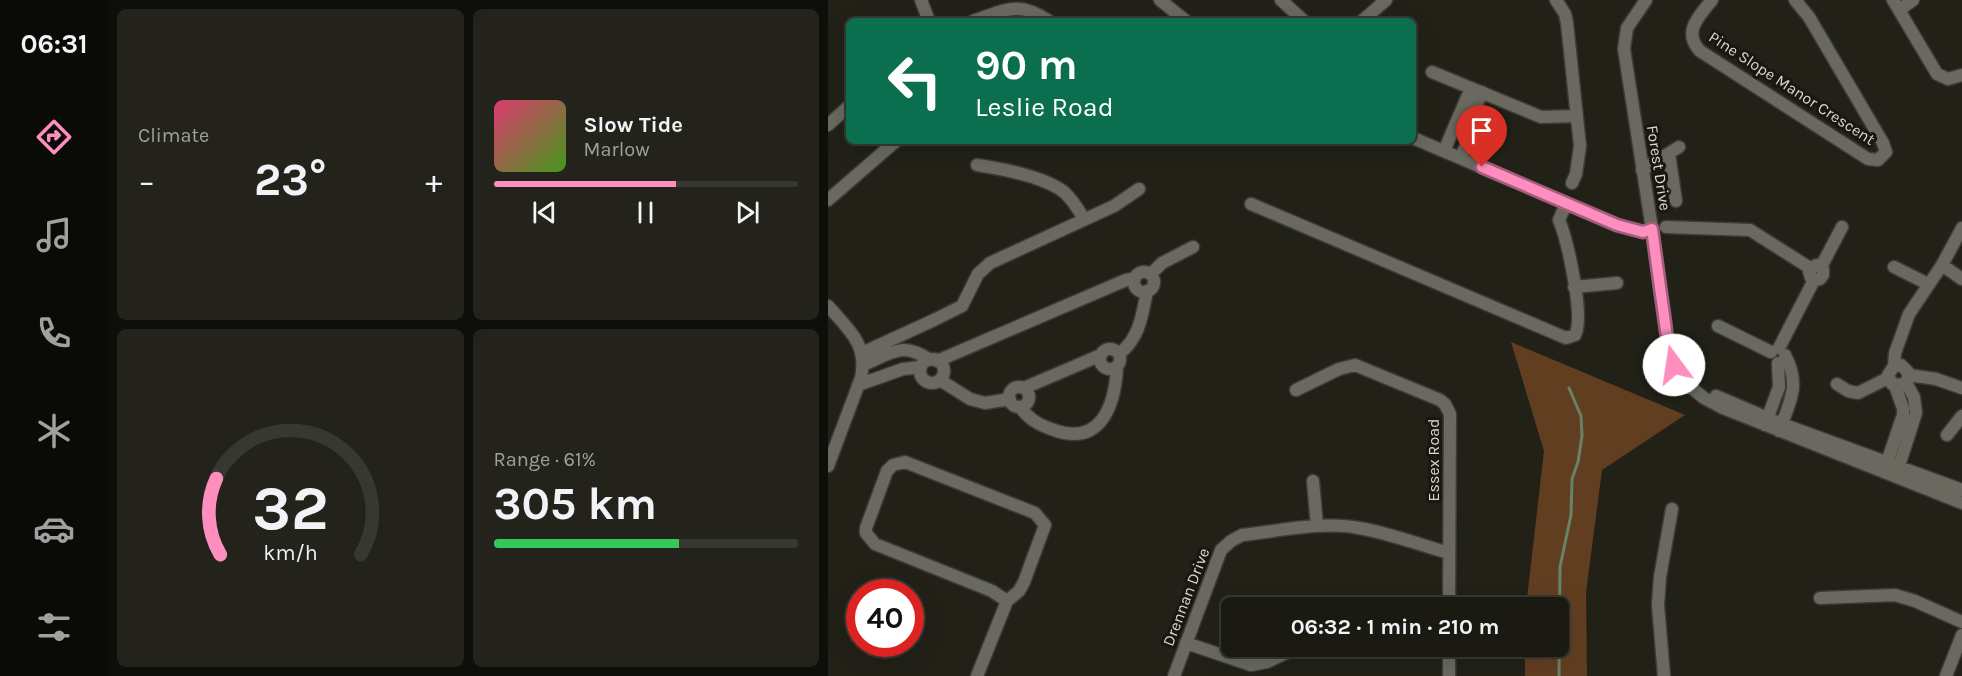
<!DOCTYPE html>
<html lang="en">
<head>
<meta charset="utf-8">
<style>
  :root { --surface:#1a1912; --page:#23221b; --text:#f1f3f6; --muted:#9fa09f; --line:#383832; --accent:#fd8ebe }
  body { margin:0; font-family:Karla,sans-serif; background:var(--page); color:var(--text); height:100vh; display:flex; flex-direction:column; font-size:22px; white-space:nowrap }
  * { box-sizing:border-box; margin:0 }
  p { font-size:20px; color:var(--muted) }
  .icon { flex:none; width:33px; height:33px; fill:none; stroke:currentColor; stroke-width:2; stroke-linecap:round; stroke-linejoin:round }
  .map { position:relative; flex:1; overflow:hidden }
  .panel { display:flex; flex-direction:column; gap:9px; padding:9px; background:#0e0e0a; width:720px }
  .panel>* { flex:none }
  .hud { position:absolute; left:18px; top:18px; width:570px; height:126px; border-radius:9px; box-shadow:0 6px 24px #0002,0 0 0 2px var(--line); background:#0b6e4f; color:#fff; overflow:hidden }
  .speed { position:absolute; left:18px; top:579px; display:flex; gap:12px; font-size:30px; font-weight:700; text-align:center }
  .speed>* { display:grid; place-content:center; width:78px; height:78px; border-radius:50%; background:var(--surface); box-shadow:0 6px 24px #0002,0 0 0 2px var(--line); line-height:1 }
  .speed .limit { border:9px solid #d22; background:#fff; color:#111 }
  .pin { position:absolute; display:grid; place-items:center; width:51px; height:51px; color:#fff; margin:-62px -26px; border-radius:50% 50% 50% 0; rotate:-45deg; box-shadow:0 0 6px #0007 }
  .pin .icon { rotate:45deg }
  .me { position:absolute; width:66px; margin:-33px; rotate:346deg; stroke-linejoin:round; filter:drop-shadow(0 0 4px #0008) }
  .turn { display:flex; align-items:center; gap:21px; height:126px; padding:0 30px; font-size:27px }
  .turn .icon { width:78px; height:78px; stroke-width:2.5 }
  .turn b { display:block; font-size:42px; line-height:51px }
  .big { font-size:45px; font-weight:700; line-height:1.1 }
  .panel .card { flex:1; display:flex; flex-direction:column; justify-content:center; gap:9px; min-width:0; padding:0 21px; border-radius:9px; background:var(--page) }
  .panel .dial { align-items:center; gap:0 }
  .dial svg { height:156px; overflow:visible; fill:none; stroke:var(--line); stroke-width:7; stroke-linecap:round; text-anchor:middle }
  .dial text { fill:var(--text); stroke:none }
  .song { display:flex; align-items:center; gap:18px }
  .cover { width:72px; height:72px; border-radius:9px; background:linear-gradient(135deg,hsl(340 70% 55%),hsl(100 70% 35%)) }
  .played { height:6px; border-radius:3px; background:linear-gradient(90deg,var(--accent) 60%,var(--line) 60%) }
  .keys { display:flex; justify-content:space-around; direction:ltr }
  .heat { display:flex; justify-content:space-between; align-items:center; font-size:33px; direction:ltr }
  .charge { height:9px; border-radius:4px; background:linear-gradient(90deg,#34c759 61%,var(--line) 0) }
  .panel .tiles { flex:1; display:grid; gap:9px; grid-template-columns:repeat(2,1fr) }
  .trip { position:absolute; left:393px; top:597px; width:348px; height:60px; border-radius:9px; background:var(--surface); box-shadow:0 6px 24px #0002,0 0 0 2px var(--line); font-weight:700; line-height:60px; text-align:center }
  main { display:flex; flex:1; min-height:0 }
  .tab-bar { display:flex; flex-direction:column; width:108px; justify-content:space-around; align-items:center; background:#0a0a07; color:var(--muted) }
  .tab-bar .icon { width:42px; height:42px }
  .tab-bar .current { color:var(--accent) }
  .tab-bar b { font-size:27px; color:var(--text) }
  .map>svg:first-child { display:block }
  .green { fill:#623e21 }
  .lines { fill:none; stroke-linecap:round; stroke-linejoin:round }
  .stream { stroke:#678365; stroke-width:3 }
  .minor-casing { stroke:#3c3b36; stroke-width:15 }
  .minor { stroke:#6a695f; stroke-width:12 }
  .route-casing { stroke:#a45c7c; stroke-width:15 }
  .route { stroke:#fd8ebe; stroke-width:10 }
  .labels { text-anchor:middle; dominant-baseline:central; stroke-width:6; stroke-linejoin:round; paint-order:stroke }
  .street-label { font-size:16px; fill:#d9d8d3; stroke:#19170f }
</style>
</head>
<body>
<main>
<nav class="tab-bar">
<b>06:31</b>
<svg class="icon current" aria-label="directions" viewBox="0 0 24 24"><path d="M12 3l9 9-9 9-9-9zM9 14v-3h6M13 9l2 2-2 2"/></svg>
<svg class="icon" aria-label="music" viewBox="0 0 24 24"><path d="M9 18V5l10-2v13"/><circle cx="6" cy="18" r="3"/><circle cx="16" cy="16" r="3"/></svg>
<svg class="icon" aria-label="phone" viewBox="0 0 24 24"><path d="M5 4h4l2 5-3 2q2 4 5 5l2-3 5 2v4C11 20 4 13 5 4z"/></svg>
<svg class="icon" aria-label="climate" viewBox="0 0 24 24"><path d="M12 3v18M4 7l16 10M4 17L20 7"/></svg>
<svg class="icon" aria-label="car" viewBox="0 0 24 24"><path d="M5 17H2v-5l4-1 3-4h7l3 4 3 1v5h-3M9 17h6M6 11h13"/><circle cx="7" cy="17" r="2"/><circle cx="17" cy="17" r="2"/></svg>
<svg class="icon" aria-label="filters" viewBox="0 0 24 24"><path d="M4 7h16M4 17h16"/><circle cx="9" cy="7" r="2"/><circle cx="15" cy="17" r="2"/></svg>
</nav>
<section class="panel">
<div class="tiles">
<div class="card"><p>Climate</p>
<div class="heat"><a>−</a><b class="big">23°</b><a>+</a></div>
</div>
<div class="card">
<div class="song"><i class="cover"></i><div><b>Slow Tide</b><p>Marlow</p></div></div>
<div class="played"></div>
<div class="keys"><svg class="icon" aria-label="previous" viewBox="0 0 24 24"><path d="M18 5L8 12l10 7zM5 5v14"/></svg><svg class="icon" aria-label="pause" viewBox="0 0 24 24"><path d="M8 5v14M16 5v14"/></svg><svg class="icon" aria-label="next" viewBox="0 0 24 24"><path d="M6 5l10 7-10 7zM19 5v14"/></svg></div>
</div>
<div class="card dial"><svg viewBox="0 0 100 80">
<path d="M14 69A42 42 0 1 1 86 69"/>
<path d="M14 69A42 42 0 0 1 12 30" stroke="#fd8ebe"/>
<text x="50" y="56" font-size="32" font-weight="700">32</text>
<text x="50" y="72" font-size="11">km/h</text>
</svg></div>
<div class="card"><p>Range · 61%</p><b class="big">305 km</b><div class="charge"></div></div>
</div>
</section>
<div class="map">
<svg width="1134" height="676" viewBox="0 0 1134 676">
  <rect width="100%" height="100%" fill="#222118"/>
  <path class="green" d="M683,342L857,415L774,470L758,592L759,676H697V647L730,646V608L698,607L716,451Z"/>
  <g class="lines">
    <path class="stream" d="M731,676L732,567L743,515L744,479L750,462L754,436L753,416L741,388"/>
    <g class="minor-casing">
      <path id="minor" d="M93,0L101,21
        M332,0L358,21
        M453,0L476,21
        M728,0L737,14L739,23L752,146L748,174L744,183
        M818,0L799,28L796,49L824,229L841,352L846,365L860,385L876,398L895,408L1134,503
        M884,0C871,16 854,32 872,51L1040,159L1050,160L1058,152L1055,143L981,17L967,0
        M1065,0L1109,74L1120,79L1134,75
        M1071,10L1085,0
        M145,21C178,10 190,0 221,21
        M534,21L558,0
        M604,72L713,117L748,116
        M0,125L21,106
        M585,138L789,225L815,232L824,229
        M616,151L643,88
        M841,154L848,201
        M633,157L644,132L647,109L654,92
        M149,165C175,169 215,176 236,192C245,200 250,209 256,219
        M814,170L851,147
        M0,200L68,141
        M423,204L738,338L747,335C757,317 739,239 731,220L738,204
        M838,227L922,230L982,268
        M1114,265L1134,279
        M993,267L1014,227
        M1066,267L1100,284
        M306 282a10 10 0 1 1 20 0a10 10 0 1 1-20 0Z
        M323,274L334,263L365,247
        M746,287L789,283
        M0,306C21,330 40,344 33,378L0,466
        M890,326L943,352
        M951,348L986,280L992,279L995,275V269L989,265L982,268L981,271L983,278L986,280
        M272 359a10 10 0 1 1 20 0a10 10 0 1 1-20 0Z
        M34,353L106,320L134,306L150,274L162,263L286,206L311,189
        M291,354C312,338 314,315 319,291
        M92 371a12 12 0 1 1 24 0a12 12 0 1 1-24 0Z
        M109,361L298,280L307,278
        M35,365C64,353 74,341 102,360
        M1066,366L1073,365L1080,372V379L1075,385L1064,384L1060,375L1066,366L1067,353L1081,314L1114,265L1134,228
        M1081,375L1108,379L1134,388
        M112,380L142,399L157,403L182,399
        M1009,384L1020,391L1030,393L1060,378
        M30,385L75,369L93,367
        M181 397a10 10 0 1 1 20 0a10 10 0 1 1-20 0Z
        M196,388L273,355
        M468,390L511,369L527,365L612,400L617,404L622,414L621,608
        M888,396L954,424L1134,490
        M192,407C202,420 211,425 226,430C273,447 287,405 289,367
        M937,425L951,387L950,363
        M951,431C962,402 973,385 957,355
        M1119,435L1134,416
        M1057,468L1075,415V408L1067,386
        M1069,472L1088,413L1086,397L1078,383
        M485,481L489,526
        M992,598L1067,595L1087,601L1134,622
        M358,643L423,665L439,662L466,649L468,646
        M149,676L179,601L191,591L196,582L217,525L207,513L77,462L65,465L59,471L38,528V533L47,544L164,591L179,601
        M346,676L393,550L403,541L414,535C452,531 493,521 531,528C561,533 592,545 621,553
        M621,676V646
        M836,676L830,605L832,577L844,509
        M1118,676L1134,635"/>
    </g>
    <use href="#minor" class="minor"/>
  </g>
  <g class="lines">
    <g class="route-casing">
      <path id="route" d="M654,167L789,225L815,232L824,229L841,352L846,365"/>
    </g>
    <use href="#route" class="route"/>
  </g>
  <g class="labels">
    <g class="street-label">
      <text transform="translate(964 88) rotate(33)">Pine Slope Manor Crescent</text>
      <text transform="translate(831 168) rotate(81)">Forest Drive</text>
      <text transform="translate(605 460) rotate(-90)">Essex Road</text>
      <text transform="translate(358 597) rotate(-69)">Drennan Drive</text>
    </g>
  </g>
</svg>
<div class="speed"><div class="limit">40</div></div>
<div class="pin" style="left:654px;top:167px;background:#d93025"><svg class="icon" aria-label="arrive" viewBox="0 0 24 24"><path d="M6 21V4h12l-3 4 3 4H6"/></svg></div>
<svg class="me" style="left:846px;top:365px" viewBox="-20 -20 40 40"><circle r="19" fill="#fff"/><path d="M0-13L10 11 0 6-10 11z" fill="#fd8ebe"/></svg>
<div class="trip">06:32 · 1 min · 210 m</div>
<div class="hud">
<div class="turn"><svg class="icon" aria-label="left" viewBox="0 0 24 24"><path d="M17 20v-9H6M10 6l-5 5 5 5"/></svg><div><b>90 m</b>Leslie Road</div></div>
</div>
</div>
</main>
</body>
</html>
